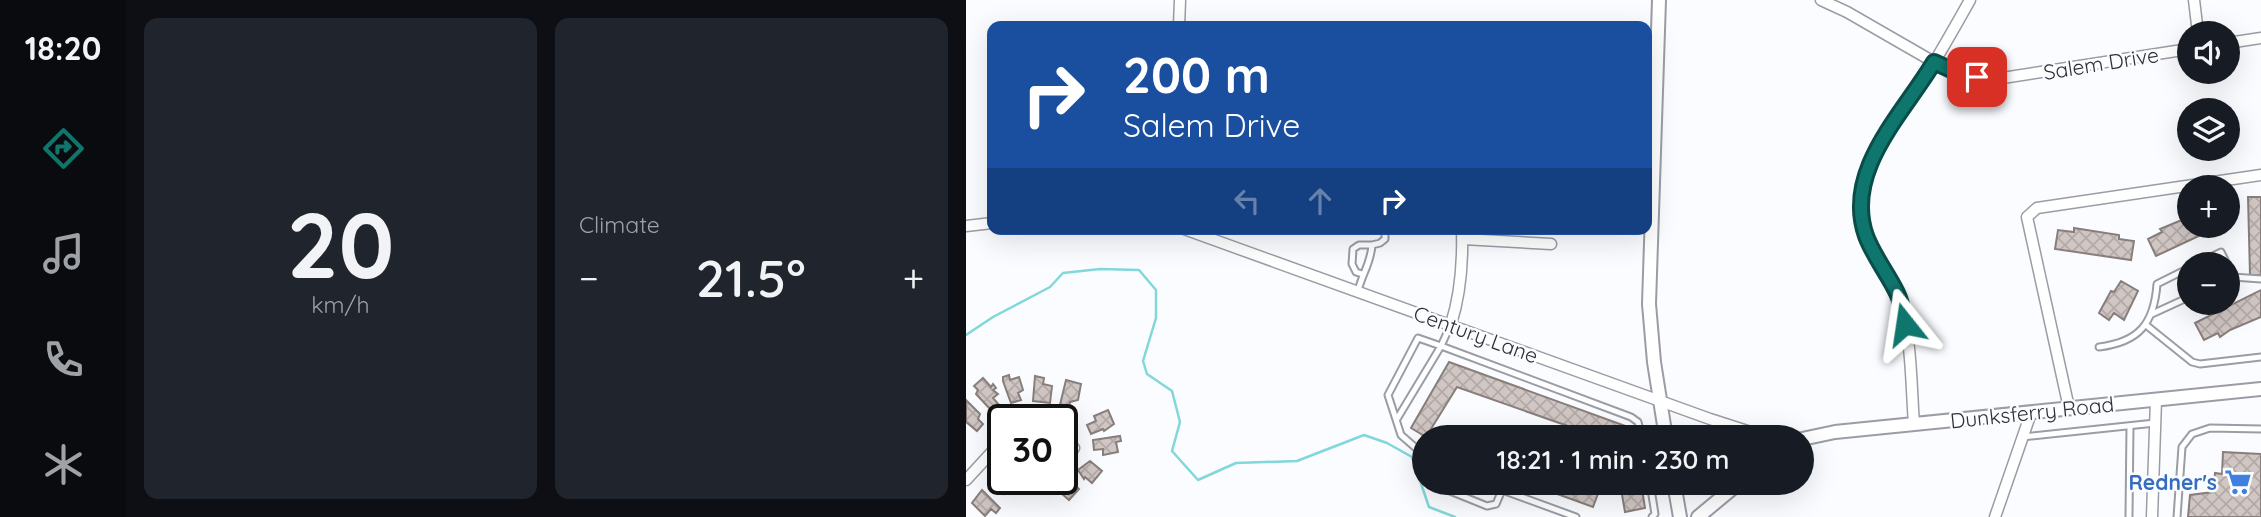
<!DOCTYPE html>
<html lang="en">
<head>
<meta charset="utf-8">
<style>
  :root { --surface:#171b24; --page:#20242c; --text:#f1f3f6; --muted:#9ea1a6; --accent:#0f766e }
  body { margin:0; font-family:Quicksand,sans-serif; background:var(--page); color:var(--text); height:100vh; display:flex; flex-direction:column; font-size:26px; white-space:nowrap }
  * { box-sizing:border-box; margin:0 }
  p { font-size:23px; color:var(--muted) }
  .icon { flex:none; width:38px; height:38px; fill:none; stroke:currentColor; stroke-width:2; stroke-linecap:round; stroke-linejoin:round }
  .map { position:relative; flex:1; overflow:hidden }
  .drawer { display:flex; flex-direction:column; gap:18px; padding:18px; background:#0d0f14; width:840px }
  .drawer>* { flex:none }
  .top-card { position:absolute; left:21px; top:21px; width:665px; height:214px; border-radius:14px; box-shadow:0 7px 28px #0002; background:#1a4fa0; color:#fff; overflow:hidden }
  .buttons { position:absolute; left:1211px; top:21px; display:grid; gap:14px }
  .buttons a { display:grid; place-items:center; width:63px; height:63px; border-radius:50%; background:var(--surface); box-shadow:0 7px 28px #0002; font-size:35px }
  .speed { position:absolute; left:21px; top:404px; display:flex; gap:14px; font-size:35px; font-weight:700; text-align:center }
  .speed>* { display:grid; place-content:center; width:91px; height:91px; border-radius:50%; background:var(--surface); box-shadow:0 7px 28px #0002; line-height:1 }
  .speed .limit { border:4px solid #111; border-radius:10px; background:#fff; color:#111 }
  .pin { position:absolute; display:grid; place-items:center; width:60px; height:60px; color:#fff; margin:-30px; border-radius:14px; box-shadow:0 4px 10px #0006 }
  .me { position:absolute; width:77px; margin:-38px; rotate:345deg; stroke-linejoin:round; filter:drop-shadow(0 0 5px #0008) }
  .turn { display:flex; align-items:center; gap:24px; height:147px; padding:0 21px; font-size:32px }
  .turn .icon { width:91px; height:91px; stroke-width:2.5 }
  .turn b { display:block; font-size:49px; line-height:60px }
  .lanes { display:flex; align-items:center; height:66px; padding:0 21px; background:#0003; justify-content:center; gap:35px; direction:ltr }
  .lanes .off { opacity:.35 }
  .big { font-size:52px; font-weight:600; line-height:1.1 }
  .drawer .widget { flex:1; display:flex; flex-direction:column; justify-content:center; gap:10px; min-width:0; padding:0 24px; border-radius:14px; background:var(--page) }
  .drawer .dial { align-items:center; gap:0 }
  .dial b { font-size:91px; line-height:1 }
  .heat { display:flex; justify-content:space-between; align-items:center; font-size:38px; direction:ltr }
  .drawer .tiles { flex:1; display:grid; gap:18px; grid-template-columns:repeat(2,1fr) }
  .trip { position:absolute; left:446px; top:425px; width:402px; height:70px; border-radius:35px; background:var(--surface); box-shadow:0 7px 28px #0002; font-weight:600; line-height:70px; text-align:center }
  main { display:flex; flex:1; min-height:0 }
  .dock { display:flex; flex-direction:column; width:126px; justify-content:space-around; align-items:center; background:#090b0e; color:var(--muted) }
  .dock .icon { width:49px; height:49px }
  .dock .current { color:var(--accent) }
  .dock b { font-size:32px; color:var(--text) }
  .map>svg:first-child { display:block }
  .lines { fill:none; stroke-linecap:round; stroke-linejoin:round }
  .stream { stroke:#81d7da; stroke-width:2.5 }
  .building { fill:url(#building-cross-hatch); stroke:#887f7c; stroke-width:2 }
  .service-casing { stroke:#9a9da5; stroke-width:9 }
  .minor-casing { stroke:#9a9da5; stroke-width:13 }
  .tertiary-casing { stroke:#9a9da5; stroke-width:16 }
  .service { stroke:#fff; stroke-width:5 }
  .minor { stroke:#fff; stroke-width:10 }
  .tertiary { stroke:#fff; stroke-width:12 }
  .route-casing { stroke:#0a4d48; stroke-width:18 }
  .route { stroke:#0f766e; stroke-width:12 }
  .labels { text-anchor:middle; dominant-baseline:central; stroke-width:5; stroke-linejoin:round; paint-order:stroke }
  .street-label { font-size:21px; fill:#2f3033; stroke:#fafcff }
  .shop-label { font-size:21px; font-weight:bold; fill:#366cbe; stroke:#fafcff; text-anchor:end }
</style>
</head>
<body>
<main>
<nav class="dock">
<b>18:20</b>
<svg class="icon current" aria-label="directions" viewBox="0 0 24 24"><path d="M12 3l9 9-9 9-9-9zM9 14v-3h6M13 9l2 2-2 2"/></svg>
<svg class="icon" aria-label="music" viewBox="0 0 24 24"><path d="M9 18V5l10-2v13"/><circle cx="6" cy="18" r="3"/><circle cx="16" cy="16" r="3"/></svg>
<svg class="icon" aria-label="phone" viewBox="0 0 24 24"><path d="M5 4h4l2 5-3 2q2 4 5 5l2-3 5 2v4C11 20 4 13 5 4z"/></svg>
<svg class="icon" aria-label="climate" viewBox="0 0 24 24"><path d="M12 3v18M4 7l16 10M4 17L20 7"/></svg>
</nav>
<section class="drawer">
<div class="tiles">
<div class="widget dial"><b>20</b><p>km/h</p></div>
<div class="widget"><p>Climate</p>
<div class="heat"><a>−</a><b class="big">21.5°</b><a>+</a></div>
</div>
</div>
</section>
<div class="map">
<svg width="1295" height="517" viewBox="0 0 1295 517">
  <defs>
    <pattern id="building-cross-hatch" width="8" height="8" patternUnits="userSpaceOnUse" patternTransform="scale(1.75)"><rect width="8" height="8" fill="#d0c6c3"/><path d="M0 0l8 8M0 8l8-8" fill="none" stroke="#b3aaa8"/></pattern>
  </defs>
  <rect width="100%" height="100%" fill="#fafcff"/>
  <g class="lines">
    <path class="stream" d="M0,335L27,317L84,287L97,273L134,269L173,270L190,290V318L177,361L181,374L206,391L214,422L206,451L232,480L270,463L331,461L398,435L421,443L446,457L463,507L489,517"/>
  </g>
  <path class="building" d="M1282,197H1295V275H1284Z
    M1223,217V226H1254L1190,256L1182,239L1196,232L1194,229Z
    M1108,228L1153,235V239L1168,241L1165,260L1089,249L1092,230L1108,232Z
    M1155,281L1172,291L1158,320L1148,313L1143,320L1133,313L1145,291L1148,292Z
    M1295,290V317L1264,330L1254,337L1252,333L1238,340L1229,323Z
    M483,362L665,428L667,438H636L491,387L460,437L445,428Z
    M43,375L44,380L53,377L57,390L52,393L55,400L45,403L37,381V377Z
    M69,376L78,378L77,384L86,386L84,403L67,401Z
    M17,378L25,387L27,384L30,388L27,390L32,394L27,398L33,405L26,411L10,394L12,390L8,386Z
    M100,380L115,384L112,400L104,402L102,411L93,409Z
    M0,400L14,414L12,419L17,424L11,431L0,422Z
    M142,410L148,424L138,431L137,429L125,434L121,425L130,421L128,416Z
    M154,436L155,441L150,442L152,452L137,455V449L128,450L127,440Z
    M1257,452L1295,454V517H1222L1224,495L1247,492L1249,473L1256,474Z
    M124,461L136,471L126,483L119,477L118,479L112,470Z
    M37,472V480H45L49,483L38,494L31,487L29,488L25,481Z
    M103,479L113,489L103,500L86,485L91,480L99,483Z
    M561,483H620L634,488L627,507Z
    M654,483H675L679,508L659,512Z
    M16,490L34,508L30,513L25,509L19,516L6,503Z"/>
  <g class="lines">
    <g class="service-casing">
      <path id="service" d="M1230,264L1255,252L1261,264
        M1262,266L1267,277L1295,279
        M396,274L390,272L386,264L387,249L393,245H406
        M392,291C396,274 405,263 406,245L414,243L419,239V229
        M1186,314L1223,297
        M485,324L475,346L665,417L672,422L676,438
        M1180,325L1226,362L1234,364L1295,357
        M1133,347C1173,342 1188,324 1191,284L1223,268
        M431,419L475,346L452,338L422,395L435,435L458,455
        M1056,437L1189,423
        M474,483V487L521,506L530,504L536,490
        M517,483L610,517
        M684,483L689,514L686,517
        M1163,517L1164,426
        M1211,517L1216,447L1226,434L1244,428L1295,429"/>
    </g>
    <g class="minor-casing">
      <path id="minor" d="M855,0L881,12L980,69L992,73L1030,79L1223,49
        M1228,0L1232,33
        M213,26L214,0
        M1262,43L1295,38
        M0,226L26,223
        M218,229L744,419L803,438
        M497,239L585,244
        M485,324C495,293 497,262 496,229
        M1103,408L1061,217L1071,208L1295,175
        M948,424C945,385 946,341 934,303C921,258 889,245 896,189C902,147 939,108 961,74C976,50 990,25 1004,0
        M96,443L108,448
        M0,480L37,440
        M1029,517L1065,413
        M1186,517L1190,400"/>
    </g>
    <g class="tertiary-casing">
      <path id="tertiary" d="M693,0L683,304L688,362L700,438
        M836,439L869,432L1295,389
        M708,483L714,517
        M732,517L773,483"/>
    </g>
    <use href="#service" class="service"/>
    <use href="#minor" class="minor"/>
    <use href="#tertiary" class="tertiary"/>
  </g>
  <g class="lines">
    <g class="route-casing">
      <path id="route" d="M939,324C937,314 936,303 931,293C922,274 908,257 900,236C877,171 937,114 968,62L992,73L1011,77"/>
    </g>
    <use href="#route" class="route"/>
  </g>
  <defs>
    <g id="supermarket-bare" transform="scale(2.1)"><path d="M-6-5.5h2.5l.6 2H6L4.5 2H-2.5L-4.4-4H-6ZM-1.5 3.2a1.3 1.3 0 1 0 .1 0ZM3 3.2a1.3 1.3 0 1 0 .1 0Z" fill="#3f7fe0" stroke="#fafcff" stroke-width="2.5" paint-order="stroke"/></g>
  </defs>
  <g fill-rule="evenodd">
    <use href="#supermarket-bare" x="1272" y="482"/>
  </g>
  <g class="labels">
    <g class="street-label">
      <text transform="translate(1135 63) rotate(-9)">Salem Drive</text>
      <text transform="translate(510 334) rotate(20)">Century Lane</text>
      <text transform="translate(1066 412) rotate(-6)">Dunksferry Road</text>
    </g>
    <g class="shop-label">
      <text x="1251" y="482">Redner's</text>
    </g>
  </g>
</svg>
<div class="buttons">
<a><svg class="icon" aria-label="sound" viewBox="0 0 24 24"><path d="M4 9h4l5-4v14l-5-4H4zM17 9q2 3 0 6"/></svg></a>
<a><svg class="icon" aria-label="layers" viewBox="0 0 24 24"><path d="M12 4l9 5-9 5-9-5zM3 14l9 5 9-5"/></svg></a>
<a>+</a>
<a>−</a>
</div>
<div class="speed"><div class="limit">30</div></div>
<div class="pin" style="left:1011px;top:77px;background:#d93025"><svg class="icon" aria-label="arrive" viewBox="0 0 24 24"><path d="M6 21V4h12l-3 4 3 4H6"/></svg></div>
<svg class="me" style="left:939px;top:324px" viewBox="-20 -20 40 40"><path d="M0-17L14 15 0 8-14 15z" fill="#0f766e" stroke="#fff" stroke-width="4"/></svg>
<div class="trip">18:21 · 1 min · 230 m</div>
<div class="top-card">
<div class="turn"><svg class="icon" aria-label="right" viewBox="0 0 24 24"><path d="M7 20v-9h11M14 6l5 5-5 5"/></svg><div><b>200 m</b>Salem Drive</div></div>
<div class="lanes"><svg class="icon off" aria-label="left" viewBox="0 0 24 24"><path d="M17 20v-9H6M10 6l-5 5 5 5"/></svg><svg class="icon off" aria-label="ahead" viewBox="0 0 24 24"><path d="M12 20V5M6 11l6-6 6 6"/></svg><svg class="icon" aria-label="right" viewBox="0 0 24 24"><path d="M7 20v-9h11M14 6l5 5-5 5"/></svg></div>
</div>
</div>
</main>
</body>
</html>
